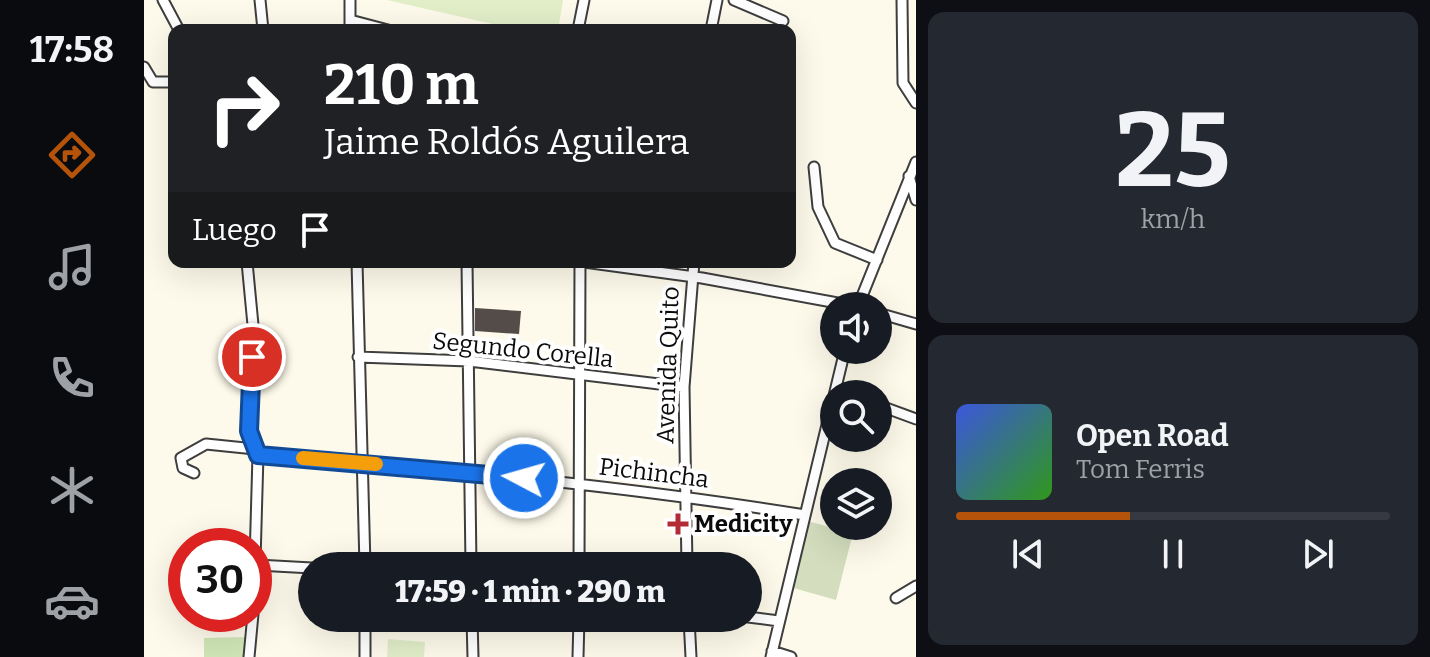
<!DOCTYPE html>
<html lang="es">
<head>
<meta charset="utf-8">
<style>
  :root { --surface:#171b24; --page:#242831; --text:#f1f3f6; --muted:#9ea1a6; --line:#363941; --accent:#b45309 }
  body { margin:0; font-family:Bitter,serif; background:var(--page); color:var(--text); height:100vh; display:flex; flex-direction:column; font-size:30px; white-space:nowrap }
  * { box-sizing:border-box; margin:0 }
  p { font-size:26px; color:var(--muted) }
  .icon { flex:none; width:44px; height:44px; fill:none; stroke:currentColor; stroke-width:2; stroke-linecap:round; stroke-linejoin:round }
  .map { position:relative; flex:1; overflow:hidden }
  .drawer { display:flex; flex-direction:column; gap:12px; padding:12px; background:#0d0f14; width:514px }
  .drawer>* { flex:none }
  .top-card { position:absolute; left:24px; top:24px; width:628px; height:244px; border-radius:16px; box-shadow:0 8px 32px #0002; background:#202124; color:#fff; overflow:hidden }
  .buttons { position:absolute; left:676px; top:292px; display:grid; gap:16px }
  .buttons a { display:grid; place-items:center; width:72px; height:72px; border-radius:50%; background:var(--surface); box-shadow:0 8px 32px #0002; font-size:40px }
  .speed { position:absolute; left:24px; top:528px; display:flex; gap:16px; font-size:40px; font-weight:700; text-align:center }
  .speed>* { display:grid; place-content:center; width:104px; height:104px; border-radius:50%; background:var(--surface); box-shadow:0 8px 32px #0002; line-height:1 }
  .speed .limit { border:12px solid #d22; background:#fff; color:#111 }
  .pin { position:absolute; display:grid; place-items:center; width:68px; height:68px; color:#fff; margin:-34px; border:4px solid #fff; border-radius:50%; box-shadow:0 2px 8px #0007 }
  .me { position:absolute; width:88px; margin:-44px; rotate:276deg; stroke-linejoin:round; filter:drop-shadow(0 0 6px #0008) }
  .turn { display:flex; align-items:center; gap:28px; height:168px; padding:0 24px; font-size:36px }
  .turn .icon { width:104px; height:104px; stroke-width:2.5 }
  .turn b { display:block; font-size:56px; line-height:68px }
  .then { display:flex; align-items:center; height:76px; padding:0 24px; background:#0003; gap:16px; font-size:30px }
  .drawer .widget { flex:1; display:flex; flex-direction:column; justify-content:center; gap:12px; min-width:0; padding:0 28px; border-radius:16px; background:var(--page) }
  .drawer .dial { align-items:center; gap:0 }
  .dial b { font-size:104px; line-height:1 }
  .song { display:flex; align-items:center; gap:24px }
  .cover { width:96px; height:96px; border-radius:12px; background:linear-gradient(135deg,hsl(230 70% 55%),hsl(110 70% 35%)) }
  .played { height:8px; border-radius:4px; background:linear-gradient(90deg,var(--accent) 40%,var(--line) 40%) }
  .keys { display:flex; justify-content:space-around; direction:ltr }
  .trip { position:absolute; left:154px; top:552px; width:464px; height:80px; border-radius:40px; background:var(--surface); box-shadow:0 8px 32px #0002; font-weight:800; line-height:80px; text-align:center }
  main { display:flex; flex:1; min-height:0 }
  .dock { display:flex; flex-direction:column; width:144px; justify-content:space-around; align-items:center; background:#090b0e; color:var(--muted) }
  .dock .icon { width:56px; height:56px }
  .dock .on { color:var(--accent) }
  .dock b { font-size:36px; color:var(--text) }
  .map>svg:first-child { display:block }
  .green { fill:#d0e6b7 }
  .cemetery { fill:#d4debe }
  .pitch { fill:#e1eec8 }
  .building { fill:#534c48 }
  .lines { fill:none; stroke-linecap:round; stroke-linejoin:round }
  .minor-casing { stroke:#3e3e3e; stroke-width:13 }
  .minor { stroke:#fff; stroke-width:9 }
  .route-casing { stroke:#114b97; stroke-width:20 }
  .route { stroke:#1a73e8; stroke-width:14 }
  .slow { stroke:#f59e0b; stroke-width:14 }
  .poi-dot { fill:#b32c35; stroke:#fff; stroke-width:3 }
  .labels { text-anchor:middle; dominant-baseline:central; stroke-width:8; stroke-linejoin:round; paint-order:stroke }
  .street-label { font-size:24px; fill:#0b0b0b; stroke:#fff }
  .poi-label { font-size:24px; font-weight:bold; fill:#0b0b0b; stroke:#fff; text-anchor:start }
</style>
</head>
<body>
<main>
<nav class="dock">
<b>17:58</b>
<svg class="icon on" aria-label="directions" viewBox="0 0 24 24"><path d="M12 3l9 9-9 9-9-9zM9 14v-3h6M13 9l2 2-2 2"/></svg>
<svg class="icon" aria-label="music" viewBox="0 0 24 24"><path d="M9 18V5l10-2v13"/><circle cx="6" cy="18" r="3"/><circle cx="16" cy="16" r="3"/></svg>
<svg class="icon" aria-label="phone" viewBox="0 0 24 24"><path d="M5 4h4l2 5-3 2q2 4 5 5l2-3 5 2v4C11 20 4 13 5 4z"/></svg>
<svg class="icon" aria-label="climate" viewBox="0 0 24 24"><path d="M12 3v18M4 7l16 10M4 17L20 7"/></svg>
<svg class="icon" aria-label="car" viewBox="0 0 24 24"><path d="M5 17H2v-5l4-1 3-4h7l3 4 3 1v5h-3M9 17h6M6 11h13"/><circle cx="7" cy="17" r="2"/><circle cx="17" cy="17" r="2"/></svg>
</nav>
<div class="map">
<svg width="772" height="657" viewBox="0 0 772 657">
  <rect width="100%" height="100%" fill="#fefaeb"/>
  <path class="green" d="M102,637L101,657H60V638Z"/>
  <path class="cemetery" d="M663,521L709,533L692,600L646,587Z"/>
  <path class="pitch" d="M243,0H419L414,30H375Z
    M244,639L281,642L280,657H243Z"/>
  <path class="building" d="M331,308L377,311L375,334L331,331Z"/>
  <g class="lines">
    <g class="minor-casing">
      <path id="minor" d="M19,0L35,30
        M116,0L119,30
        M590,0L639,21
        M758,0L759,83L772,103
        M206,20L244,30
        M206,30V0
        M434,30L440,0
        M567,30L573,0
        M0,67L9,82H30
        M670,167L674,207L691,243L733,260
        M765,176L772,200
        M103,262L109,325L105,431L114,455L110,596
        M213,262L221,566
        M323,262L327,566
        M440,262L558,278L710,306
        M714,306L772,162
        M734,313L772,324
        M214,357L325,361L540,387
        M734,405L772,419
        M114,455C297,468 480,486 661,515
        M50,473L39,468L37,458L62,444L111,449
        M113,565L168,568
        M435,566L436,262
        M543,566L540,387L550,262
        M752,598L772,586
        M604,617L635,621
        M221,618V657
        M328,618L329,657
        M545,618L547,657
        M628,651L647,657
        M105,657L109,614
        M434,657L435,618
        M627,657L701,350"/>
    </g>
    <use href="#minor" class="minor"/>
  </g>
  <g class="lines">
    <g class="route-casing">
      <path id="route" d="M108,357L105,431L114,455L380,478"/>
    </g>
    <use href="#route" class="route"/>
    <path class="slow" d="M159,458L232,464"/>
  </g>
  <path class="poi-dot" d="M530 512h8v8h8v8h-8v8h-8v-8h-8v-8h8z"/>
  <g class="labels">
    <g class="street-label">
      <text transform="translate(379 350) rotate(6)">Segundo Corella</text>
      <text transform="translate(524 365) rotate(-88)">Avenida Quito</text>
      <text transform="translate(510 473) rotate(7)">Pichincha</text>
    </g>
    <g class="poi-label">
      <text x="550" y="524">Medicity</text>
    </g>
  </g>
</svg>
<div class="buttons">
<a><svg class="icon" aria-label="sound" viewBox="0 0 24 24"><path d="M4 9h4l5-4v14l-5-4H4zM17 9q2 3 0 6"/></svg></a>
<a><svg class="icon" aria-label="search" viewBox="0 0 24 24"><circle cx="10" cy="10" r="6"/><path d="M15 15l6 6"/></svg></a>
<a><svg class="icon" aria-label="layers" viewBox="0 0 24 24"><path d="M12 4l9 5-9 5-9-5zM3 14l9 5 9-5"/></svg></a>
</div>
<div class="speed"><div class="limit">30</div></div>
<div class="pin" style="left:108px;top:357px;background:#d93025"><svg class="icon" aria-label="arrive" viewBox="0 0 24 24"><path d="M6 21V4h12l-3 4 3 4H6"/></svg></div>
<svg class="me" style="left:380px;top:478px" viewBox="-20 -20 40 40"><circle r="17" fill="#1a73e8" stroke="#fff" stroke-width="3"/><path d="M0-11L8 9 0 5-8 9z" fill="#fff"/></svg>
<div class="trip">17:59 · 1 min · 290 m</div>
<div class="top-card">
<div class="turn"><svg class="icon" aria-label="right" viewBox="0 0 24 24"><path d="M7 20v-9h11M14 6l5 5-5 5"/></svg><div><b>210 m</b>Jaime Roldós Aguilera</div></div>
<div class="then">Luego<svg class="icon" aria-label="arrive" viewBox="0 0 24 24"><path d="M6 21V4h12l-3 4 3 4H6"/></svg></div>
</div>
</div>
<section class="drawer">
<div class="widget dial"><b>25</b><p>km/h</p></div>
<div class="widget">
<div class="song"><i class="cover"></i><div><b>Open Road</b><p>Tom Ferris</p></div></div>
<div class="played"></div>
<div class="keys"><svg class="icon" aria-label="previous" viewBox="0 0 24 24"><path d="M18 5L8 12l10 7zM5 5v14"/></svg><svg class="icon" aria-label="pause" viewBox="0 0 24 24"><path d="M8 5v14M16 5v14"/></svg><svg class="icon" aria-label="next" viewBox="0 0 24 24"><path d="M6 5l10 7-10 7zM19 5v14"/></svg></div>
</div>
</section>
</main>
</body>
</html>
